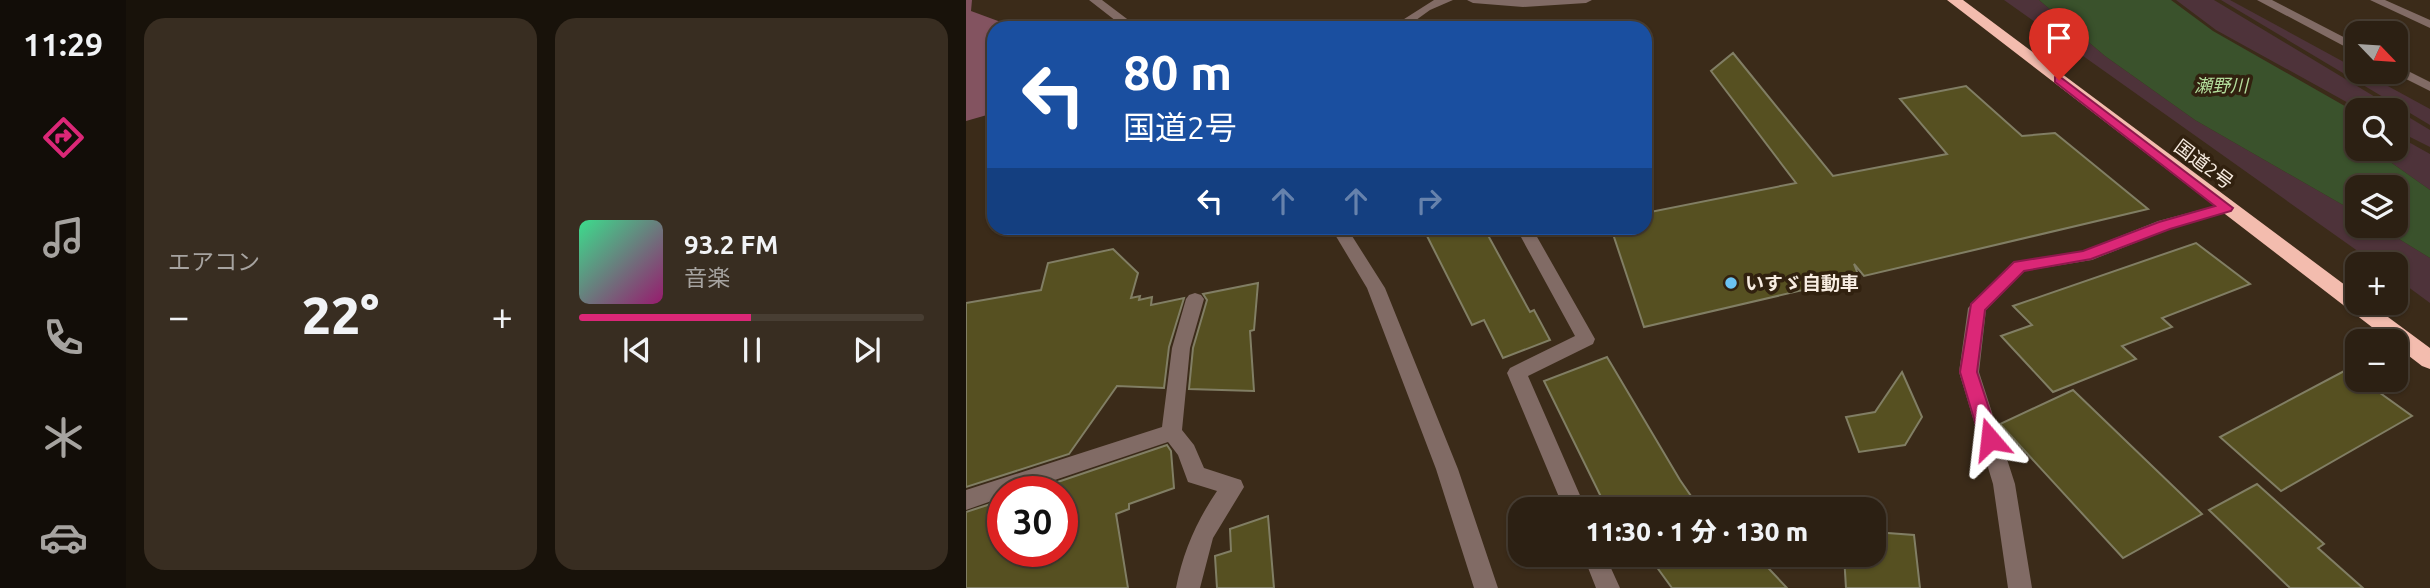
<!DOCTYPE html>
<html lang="ja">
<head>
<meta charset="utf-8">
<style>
  :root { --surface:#2c2013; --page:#382d21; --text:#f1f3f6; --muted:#a6a3a0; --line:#483e33; --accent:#db2777 }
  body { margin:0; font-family:Ubuntu,"Noto Sans JP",sans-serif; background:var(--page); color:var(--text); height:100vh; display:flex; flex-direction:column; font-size:26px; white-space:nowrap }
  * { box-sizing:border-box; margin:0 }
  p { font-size:23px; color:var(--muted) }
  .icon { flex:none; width:38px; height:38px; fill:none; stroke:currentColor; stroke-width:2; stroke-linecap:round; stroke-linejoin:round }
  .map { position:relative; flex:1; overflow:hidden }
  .sheet { display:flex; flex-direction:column; gap:18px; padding:18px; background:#18120a; width:840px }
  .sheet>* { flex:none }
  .guide { position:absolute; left:21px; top:21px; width:665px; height:214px; border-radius:21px; box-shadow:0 2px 5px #0004,0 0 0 2px var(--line); background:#1a4fa0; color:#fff; overflow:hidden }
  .needle { width:46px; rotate:115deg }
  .controls { position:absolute; left:1379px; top:21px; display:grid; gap:14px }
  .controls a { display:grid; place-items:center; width:63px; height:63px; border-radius:14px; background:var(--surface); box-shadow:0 2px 5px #0004,0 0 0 2px var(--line); font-size:35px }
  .speed { position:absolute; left:21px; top:476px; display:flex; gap:14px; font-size:35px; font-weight:700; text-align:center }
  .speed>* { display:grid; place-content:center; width:91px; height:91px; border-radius:50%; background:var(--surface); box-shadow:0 2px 5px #0004,0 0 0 2px var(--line); line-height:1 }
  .speed .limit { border:10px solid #d22; background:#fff; color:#111 }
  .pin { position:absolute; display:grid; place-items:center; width:60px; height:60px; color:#fff; margin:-72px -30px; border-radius:50% 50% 50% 0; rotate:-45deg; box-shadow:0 0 7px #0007 }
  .pin .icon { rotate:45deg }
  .me { position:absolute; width:77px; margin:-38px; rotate:343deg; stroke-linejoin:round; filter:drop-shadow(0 0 5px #0008) }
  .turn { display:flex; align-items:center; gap:24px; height:147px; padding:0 21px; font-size:32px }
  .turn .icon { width:91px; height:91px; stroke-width:2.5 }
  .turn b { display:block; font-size:49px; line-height:60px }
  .lanes { display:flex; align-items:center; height:66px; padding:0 21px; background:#0003; justify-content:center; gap:35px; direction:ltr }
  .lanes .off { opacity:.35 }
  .big { font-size:52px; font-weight:800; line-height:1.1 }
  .sheet .card { flex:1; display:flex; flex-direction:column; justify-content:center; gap:10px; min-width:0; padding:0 24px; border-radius:21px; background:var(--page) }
  .song { display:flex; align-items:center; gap:21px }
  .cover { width:84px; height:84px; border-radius:10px; background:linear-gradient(135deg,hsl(150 70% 55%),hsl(320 70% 35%)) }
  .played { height:7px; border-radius:4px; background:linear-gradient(90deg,var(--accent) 50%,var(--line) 50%) }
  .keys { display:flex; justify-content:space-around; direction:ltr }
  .heat { display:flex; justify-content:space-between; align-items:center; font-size:38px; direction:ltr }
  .sheet .tiles { flex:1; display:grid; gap:18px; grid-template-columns:repeat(2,1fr) }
  .trip { position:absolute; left:542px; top:497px; width:378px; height:70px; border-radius:21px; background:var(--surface); box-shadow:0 2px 5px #0004,0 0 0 2px var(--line); font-weight:800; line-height:70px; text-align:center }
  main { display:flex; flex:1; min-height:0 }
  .menu { display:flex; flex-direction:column; width:126px; justify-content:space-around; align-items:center; background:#120d08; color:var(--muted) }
  .menu .icon { width:49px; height:49px }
  .menu .current { color:var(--accent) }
  .menu b { font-size:32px; color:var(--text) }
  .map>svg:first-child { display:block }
  .green { fill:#4e333a }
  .forest { fill:#835360 }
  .water { fill:#3a522c }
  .building { fill:#565021; stroke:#817e64; stroke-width:2 }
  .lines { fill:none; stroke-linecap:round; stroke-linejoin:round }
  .minor { fill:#816b65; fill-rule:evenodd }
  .highway { fill:#f3bcae; fill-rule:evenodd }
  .route { fill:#db2777; stroke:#8e194d; stroke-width:2 }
  .poi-dot { fill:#6bc3f2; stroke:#31210f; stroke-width:2.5 }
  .labels { text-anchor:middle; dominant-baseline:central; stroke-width:7; stroke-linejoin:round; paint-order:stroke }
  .far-water-label { font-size:18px; font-style:italic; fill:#b3dd9c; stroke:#31210f }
  .street-label { font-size:19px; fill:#f7ece1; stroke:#31210f }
  .poi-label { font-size:19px; font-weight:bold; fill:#f7ece1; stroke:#31210f; text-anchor:start }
</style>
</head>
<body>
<main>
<nav class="menu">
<b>11:29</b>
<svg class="icon current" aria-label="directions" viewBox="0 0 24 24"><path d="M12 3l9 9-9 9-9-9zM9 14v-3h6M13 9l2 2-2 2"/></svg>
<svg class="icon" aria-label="music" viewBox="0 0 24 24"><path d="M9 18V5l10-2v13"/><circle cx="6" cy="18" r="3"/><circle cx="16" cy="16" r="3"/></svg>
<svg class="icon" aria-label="phone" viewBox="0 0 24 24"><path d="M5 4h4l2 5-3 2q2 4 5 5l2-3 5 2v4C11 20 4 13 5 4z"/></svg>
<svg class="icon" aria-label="climate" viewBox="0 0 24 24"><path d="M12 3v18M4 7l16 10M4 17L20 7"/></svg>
<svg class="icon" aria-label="car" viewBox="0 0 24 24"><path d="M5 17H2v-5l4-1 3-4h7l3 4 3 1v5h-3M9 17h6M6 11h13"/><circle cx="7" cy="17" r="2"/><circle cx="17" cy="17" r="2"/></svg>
</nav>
<section class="sheet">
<div class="tiles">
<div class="card"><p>エアコン</p>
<div class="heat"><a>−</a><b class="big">22°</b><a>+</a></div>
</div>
<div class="card">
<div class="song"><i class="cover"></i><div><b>93.2 FM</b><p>音楽</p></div></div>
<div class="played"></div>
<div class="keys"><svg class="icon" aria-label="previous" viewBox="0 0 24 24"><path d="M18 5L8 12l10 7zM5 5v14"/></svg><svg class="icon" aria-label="pause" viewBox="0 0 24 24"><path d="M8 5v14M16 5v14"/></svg><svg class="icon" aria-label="next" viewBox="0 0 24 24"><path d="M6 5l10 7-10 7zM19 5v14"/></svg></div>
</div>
</div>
</section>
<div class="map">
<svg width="1464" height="588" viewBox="0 0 1464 588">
  <rect width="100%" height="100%" fill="#3b2b19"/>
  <path class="green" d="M1038,0H1073L1139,56L1229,120L1391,213V226H1412L1464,258V303L1430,278V264H1410Z
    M1210,0H1248L1464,130V147L1430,130V110H1395L1250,30Z
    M1255,0H1264L1464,109V125Z
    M1430,135L1464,154V190L1406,149H1430Z"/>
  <path class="forest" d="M0,0H6L5,11L51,28H28V113L0,121Z"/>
  <path class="water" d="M1073,0H1205L1247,31L1391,113V149H1406L1464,190V258L1412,226H1430V187H1391V213L1229,120L1139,56Z"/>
  <path class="building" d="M767,53L867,176L981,154L934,99L1000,86L1056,136L1089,133L1182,209L898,276L888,264L893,277L678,327L645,228H679V213L830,183L745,71Z
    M457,228H518L564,312L568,310L584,340L537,358L518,320L506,325Z
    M1230,243L1284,284L1196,318L1206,327L1156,346L1170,359L1087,392L1035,336L1066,325L1047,306Z
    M147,249L172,273L165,298L174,296L173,300L186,297L185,305L218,298L203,347L198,388L151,386L103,454L0,487V303L75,290L82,263Z
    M292,283L288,330L284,331L288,391L223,389L227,348L241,300L237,294Z
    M641,357L714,480L734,509H641L578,381Z
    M1382,369L1391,376V380H1396L1446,416L1315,491L1254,437Z
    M936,372L956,417L939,445L893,452L880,417L909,412Z
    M1107,390L1236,514L1157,558L1034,424Z
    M201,445L205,451L208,488L163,504V509L150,514L162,588H0V512L37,500V551H96V492H62Z
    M1291,484L1358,544L1352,548L1397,588H1324L1243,510Z
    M302,516L308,588H251L249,556L265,551L264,529Z
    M908,532L948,535L954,588H880L878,555H908Z
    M682,555H790L821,588H706Z"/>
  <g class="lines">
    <path class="minor" d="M123,0H136L173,28H159Z
      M468,0H487L464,10L439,28H424Z
      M501,0H626L620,3L557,7L507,3Z
      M1291,0H1306L1391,44V53Z
      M1404,0H1419L1464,20V28Z
      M1430,65L1464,82V91L1426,72H1430Z
      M1260,203L1266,205L1268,208L1266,211L1204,229L1126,260L1058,271L1020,310L1013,372L1049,484L1066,588H1042L1027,484L993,372L1002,308L1047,262L1117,251L1192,221Z
      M365,228H381L419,288L492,469L532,588H508L470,469L401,288Z
      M550,228H566L629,339L627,344L562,376L620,509H598L541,373L544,368L609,336Z
      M229,293L235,295L238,299L224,348L216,430L228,445L238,468L275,480L278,487L247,538L234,588H210C217,552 230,522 251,491L222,482L212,455L202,442L53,492H37V497L0,510V490L196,427L206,348L220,299L223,295Z
      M617,555H639L654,588H630Z"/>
    <path class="highway" d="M981,0H997L1391,294V303H1403L1464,348V369L1456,366L1430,346V341H1424Z"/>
  </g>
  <path class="route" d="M1093,76L1267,208L1265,211L1204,229L1125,259L1058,271L1019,310L1011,372L1033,439L1030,445L1024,447L1017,445L1014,439L994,372L1005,304L1048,262L1117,251L1193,222L1249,206L1089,82V77Z"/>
  <circle class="poi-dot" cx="765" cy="283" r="7"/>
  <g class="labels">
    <g class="far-water-label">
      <text x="1255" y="85">瀬野川</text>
    </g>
    <g class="street-label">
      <text transform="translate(1238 164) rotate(37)">国道2号</text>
    </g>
    <g class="poi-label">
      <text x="779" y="283">いすゞ自動車</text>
    </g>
  </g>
</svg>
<div class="controls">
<a><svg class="needle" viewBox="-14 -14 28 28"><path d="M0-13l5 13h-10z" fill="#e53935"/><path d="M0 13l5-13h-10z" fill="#a6a3a0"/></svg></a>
<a><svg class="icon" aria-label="search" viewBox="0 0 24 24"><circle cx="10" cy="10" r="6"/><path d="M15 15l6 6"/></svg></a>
<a><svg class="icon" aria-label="layers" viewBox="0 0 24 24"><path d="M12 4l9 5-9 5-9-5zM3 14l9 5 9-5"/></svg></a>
<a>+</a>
<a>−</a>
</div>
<div class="speed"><div class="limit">30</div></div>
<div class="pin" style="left:1093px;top:80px;background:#d93025"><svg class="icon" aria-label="arrive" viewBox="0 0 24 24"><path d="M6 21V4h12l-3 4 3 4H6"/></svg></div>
<svg class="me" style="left:1024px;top:439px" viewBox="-20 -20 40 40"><path d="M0-17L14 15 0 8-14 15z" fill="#db2777" stroke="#fff" stroke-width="4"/></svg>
<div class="trip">11:30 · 1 分 · 130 m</div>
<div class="guide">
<div class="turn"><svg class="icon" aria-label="left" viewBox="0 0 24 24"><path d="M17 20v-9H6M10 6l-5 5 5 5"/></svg><div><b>80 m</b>国道2号</div></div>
<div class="lanes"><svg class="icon" aria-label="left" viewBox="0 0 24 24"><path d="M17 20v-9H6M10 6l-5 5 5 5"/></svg><svg class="icon off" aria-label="ahead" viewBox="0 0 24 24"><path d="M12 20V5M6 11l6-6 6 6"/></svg><svg class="icon off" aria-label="ahead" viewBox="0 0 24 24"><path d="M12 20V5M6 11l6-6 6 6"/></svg><svg class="icon off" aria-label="right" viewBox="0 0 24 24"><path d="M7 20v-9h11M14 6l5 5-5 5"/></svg></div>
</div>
</div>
</main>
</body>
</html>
